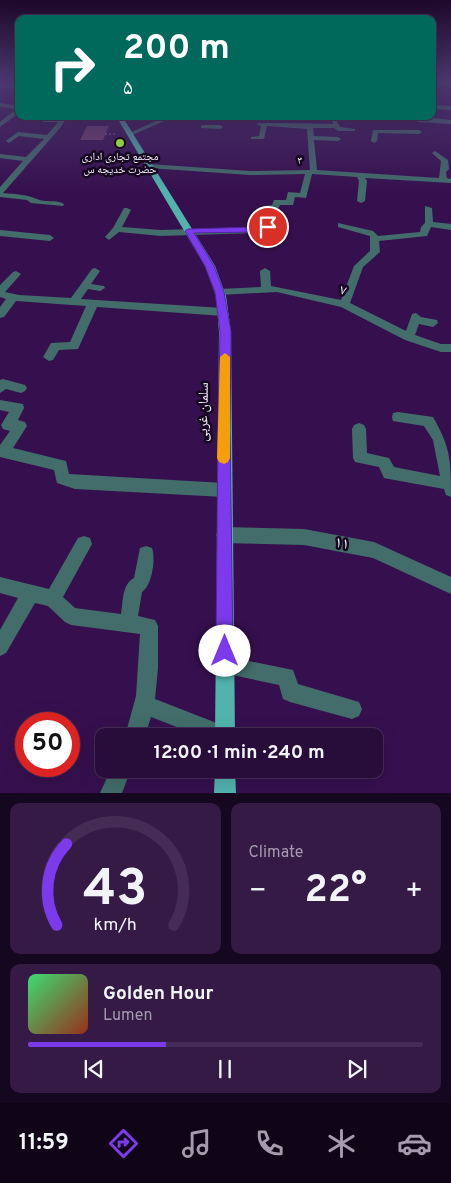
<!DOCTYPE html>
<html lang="en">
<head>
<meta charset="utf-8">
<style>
  :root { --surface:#280c3a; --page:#341a45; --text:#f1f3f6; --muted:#a59baf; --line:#442c54; --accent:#7c3aed }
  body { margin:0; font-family:Overpass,"Noto Naskh Arabic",sans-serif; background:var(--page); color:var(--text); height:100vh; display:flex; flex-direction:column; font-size:19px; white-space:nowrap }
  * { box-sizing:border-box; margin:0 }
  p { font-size:16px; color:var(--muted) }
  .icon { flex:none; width:28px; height:28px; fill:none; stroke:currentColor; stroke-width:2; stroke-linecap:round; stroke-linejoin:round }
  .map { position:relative; height:793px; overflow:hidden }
  .drawer { display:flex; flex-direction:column; gap:10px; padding:10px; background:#160720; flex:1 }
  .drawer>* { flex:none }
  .guide { position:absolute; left:15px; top:15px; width:421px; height:105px; border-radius:10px; box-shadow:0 5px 20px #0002,0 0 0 1px var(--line); background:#00695c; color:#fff; overflow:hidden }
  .speed { position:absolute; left:15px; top:712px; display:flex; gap:10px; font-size:25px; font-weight:700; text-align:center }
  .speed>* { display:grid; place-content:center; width:65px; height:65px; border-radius:50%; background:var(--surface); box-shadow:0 5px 20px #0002,0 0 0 1px var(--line); line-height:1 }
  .speed .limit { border:8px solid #d22; background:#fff; color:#111 }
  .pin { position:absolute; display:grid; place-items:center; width:42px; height:42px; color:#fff; margin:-21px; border:2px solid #fff; border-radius:50%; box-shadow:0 1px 5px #0007 }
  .me { position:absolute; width:55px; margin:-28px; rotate:0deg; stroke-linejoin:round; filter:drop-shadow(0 0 4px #0008) }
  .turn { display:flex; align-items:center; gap:18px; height:105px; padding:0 25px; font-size:22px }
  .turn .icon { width:65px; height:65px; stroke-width:2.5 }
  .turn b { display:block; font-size:35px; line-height:42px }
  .big { font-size:38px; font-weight:700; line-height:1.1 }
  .drawer .tile { flex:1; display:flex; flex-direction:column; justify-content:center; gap:8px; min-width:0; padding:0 18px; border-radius:10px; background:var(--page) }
  .drawer .dial { align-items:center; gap:0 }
  .dial svg { height:130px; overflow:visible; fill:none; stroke:var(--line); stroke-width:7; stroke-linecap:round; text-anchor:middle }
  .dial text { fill:var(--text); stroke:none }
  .song { display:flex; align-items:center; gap:15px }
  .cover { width:60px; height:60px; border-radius:8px; background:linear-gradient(135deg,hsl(140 70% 55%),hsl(10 70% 35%)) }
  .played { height:5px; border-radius:2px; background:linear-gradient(90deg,var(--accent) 35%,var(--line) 35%) }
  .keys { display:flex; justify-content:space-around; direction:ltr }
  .heat { display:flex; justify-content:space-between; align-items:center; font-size:28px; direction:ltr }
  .drawer .tiles { flex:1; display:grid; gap:10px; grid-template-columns:1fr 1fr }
  .tile:last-child { grid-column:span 2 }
  .trip { position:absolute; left:95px; top:728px; width:288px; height:50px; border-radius:10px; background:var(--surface); box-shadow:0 5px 20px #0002,0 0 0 1px var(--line); font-weight:700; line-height:50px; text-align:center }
  .menu { display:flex; height:80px; justify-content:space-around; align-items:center; background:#100517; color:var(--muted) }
  .menu .icon { width:35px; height:35px }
  .menu .current { color:var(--accent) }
  .menu b { font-size:22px; color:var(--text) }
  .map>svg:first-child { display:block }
  .building { fill:#713e6e }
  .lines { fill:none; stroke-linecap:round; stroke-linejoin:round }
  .path { stroke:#967fa6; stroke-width:1; stroke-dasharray:2 2; stroke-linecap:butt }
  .minor { fill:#426d6a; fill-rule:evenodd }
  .major { fill:#52b3ad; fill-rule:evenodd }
  .route { fill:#7c3aed; stroke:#51269a }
  .slow { fill:#f59e0b }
  .poi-dot { fill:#92cd3e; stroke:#170821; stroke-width:2 }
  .labels { text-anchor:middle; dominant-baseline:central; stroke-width:5; stroke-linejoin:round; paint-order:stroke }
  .far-poi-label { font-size:11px; fill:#f5edfd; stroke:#170821 }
  .far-street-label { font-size:11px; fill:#f5edfd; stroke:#170821 }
  .street-label { font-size:14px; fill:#f5edfd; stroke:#170821 }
  .near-street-label { font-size:16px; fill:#f5edfd; stroke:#170821 }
</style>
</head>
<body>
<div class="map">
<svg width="451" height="793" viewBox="0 0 451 793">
  <rect width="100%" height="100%" fill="#36104e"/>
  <path class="building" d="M87,126H109L103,140H80Z"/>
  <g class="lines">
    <path class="path" d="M105,134H117"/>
    <path class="minor" d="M432,82H451V86H432Z
      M0,84L19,85V89L0,88Z
      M0,103L19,106V113L0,127V122L16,109L0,107Z
      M432,105L451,106V110L432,109Z
      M62,116H68L60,128L3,193C16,194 28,195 37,199C45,203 56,199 64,204L63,206L31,203L27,200L0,197V187L23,161L0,158V154L26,157L44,139L19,136L9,143L6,141L7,140L18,132L47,135L58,122H43L41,119L61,118Z
      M167,116H176L132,135L127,134Z
      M340,116H416L451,120V124L419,122L411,119L341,120L337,121L340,127L355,129V131H338L334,128H313L314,136L338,137L341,139L338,141L314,140L317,170L439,178L441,161L432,153L435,151L448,160L449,169L446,172L447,178L451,179V183L365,178L367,181L365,201L361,203L357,201L359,181L357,177L312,174L306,198L295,197L293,205H280L278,209L271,210V229L255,233L161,236L119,232L109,240L105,237L113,228L124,208H127L131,210L122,227L161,230L255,227L264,225V206L272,205L274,200H286L288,192L300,193L305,174L250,175L149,168L145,166L149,164L250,171L310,170L307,129L267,126L264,139H251V137L259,136L261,126L256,124C260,122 321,124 333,124L332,119Z
      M203,125H220L223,127L220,129L201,128V126Z
      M373,130H419L422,132L419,134L378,133L377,141L374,143L371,141Z
      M425,206L432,208L433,222L451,224V230L431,227L427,236L379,241L380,252L363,267L350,303L406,331L412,314L416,313L421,317L437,320L438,323L433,327L419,324L415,335L441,344H451V352H441L405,340L341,307L277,292L219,295L214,292L219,289L261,287L260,271L265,268L270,271L271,286L341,300L354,266L370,251V236L338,227V223L373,231L378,236L420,232L421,227L425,223Z
      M0,230L50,235L54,238L50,241L0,236Z
      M95,268L100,271L91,284L104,286L105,288L100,291L88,289L81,299L223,308L228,312L223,316L97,307L78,349L59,350L53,360L49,361L43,357L51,343L70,342L86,306L16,301L4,317L0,318V307L6,299L0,297V285L13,272L16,271L21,274L5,292L19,295L71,298L92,269Z
      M3,379L25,385L27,388L25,391L21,393L6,389L0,393V380Z
      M0,400L23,404L24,408L18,420L25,422L27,426L13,448L66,461L69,474L224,483L229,485L231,490L229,495L224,497L75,489L57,483L54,470L0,457V445L10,431L3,429L1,425L9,412L0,410Z
      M398,412L433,417C451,448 451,462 451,497L446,495L444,489L389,479L384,478L379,467L355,462L353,458L352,429L354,425L359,423L364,425L366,429L367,453L389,458L394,467L440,476L433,440L424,426L393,421L392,417L393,413Z
      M224,527L304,529L374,542L451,577V594L373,558L304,545L224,543L218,540L216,535L218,530Z
      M84,536L90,538L92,544L63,597L75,608L121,614C123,602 122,584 134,578L140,548L146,546L152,548C156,559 152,586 142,592L138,616L155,620L158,626V668L155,699L232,729L235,736H200L151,717L145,736H125L136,696L140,634L71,625L65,622L48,606L35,603L6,653L0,656V630L18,598L0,593V577L49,589L78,538Z
      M225,656L293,670L298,684L359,702L362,709L359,716L352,719L290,702L283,699L279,685L218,672L216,665L218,658Z
      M111,769H131L122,793H100Z"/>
    <path class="major" d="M116,116H122L215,266L226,296L231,332L235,736H215L219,332L216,296L205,266Z
      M215,769H235L236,793H214Z"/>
  </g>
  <linearGradient id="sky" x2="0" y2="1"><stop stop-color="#1e092b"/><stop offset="0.42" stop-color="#4c376e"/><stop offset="1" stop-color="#4c376e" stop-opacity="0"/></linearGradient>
  <rect width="451" height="192" fill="url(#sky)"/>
  <path class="route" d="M268,225L272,227L271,229L255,232L194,233L214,266L224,292L231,332L230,428L233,651L231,657L225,659L219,657L216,651L218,428L220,332L215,292L205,266L185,231L188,229L255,227Z"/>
  <path class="slow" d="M225,353L230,357V458L228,462L224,464L219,462L217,458L220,357Z"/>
  <circle class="poi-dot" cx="120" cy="143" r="5"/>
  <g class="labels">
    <g class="far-poi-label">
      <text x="120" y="157">مجتمع تجاری اداری<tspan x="120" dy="13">حضرت خدیجه س</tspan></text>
    </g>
    <g class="far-street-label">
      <text transform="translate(300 161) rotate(-1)">۳</text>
    </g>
    <g class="street-label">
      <text transform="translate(343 291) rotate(16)">۷</text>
      <text transform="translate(204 412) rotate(-89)">سلمان غربی</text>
    </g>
    <g class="near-street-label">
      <text transform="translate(342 544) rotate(10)">۱۱</text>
    </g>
  </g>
</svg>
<div class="speed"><div class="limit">50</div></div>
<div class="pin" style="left:268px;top:227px;background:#d93025"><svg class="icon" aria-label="arrive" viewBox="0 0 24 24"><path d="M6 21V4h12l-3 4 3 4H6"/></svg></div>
<svg class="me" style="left:225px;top:651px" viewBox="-20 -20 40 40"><circle r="19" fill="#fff"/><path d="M0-13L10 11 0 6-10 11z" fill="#7c3aed"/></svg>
<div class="trip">12:00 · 1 min · 240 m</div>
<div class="guide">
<div class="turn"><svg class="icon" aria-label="right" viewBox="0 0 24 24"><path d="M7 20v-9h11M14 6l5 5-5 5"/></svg><div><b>200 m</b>۵</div></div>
</div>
</div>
<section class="drawer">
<div class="tiles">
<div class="tile dial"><svg viewBox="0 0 100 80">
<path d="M14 69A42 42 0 1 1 86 69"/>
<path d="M14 69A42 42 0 0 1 20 19" stroke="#7c3aed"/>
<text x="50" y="56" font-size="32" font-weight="700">43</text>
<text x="50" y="72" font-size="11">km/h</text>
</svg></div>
<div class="tile"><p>Climate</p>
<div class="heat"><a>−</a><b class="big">22°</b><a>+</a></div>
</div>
<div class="tile">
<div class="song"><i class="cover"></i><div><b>Golden Hour</b><p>Lumen</p></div></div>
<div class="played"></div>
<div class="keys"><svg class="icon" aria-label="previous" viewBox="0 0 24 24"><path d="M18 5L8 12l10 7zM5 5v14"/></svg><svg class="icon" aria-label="pause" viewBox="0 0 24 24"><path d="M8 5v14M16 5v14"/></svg><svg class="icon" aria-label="next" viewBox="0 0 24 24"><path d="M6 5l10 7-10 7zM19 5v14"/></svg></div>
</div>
</div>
</section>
<nav class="menu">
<b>11:59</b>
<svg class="icon current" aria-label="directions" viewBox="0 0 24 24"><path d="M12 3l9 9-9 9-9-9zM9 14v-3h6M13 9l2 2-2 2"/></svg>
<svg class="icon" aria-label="music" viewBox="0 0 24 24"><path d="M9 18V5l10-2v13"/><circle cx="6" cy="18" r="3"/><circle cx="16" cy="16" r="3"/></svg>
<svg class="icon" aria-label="phone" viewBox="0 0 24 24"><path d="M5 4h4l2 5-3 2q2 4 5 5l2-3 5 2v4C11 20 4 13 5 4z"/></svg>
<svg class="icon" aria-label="climate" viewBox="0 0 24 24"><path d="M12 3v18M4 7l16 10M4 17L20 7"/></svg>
<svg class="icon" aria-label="car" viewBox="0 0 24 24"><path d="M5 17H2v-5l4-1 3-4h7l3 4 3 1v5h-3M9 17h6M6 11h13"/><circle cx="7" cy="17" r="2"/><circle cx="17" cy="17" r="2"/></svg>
</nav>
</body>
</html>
